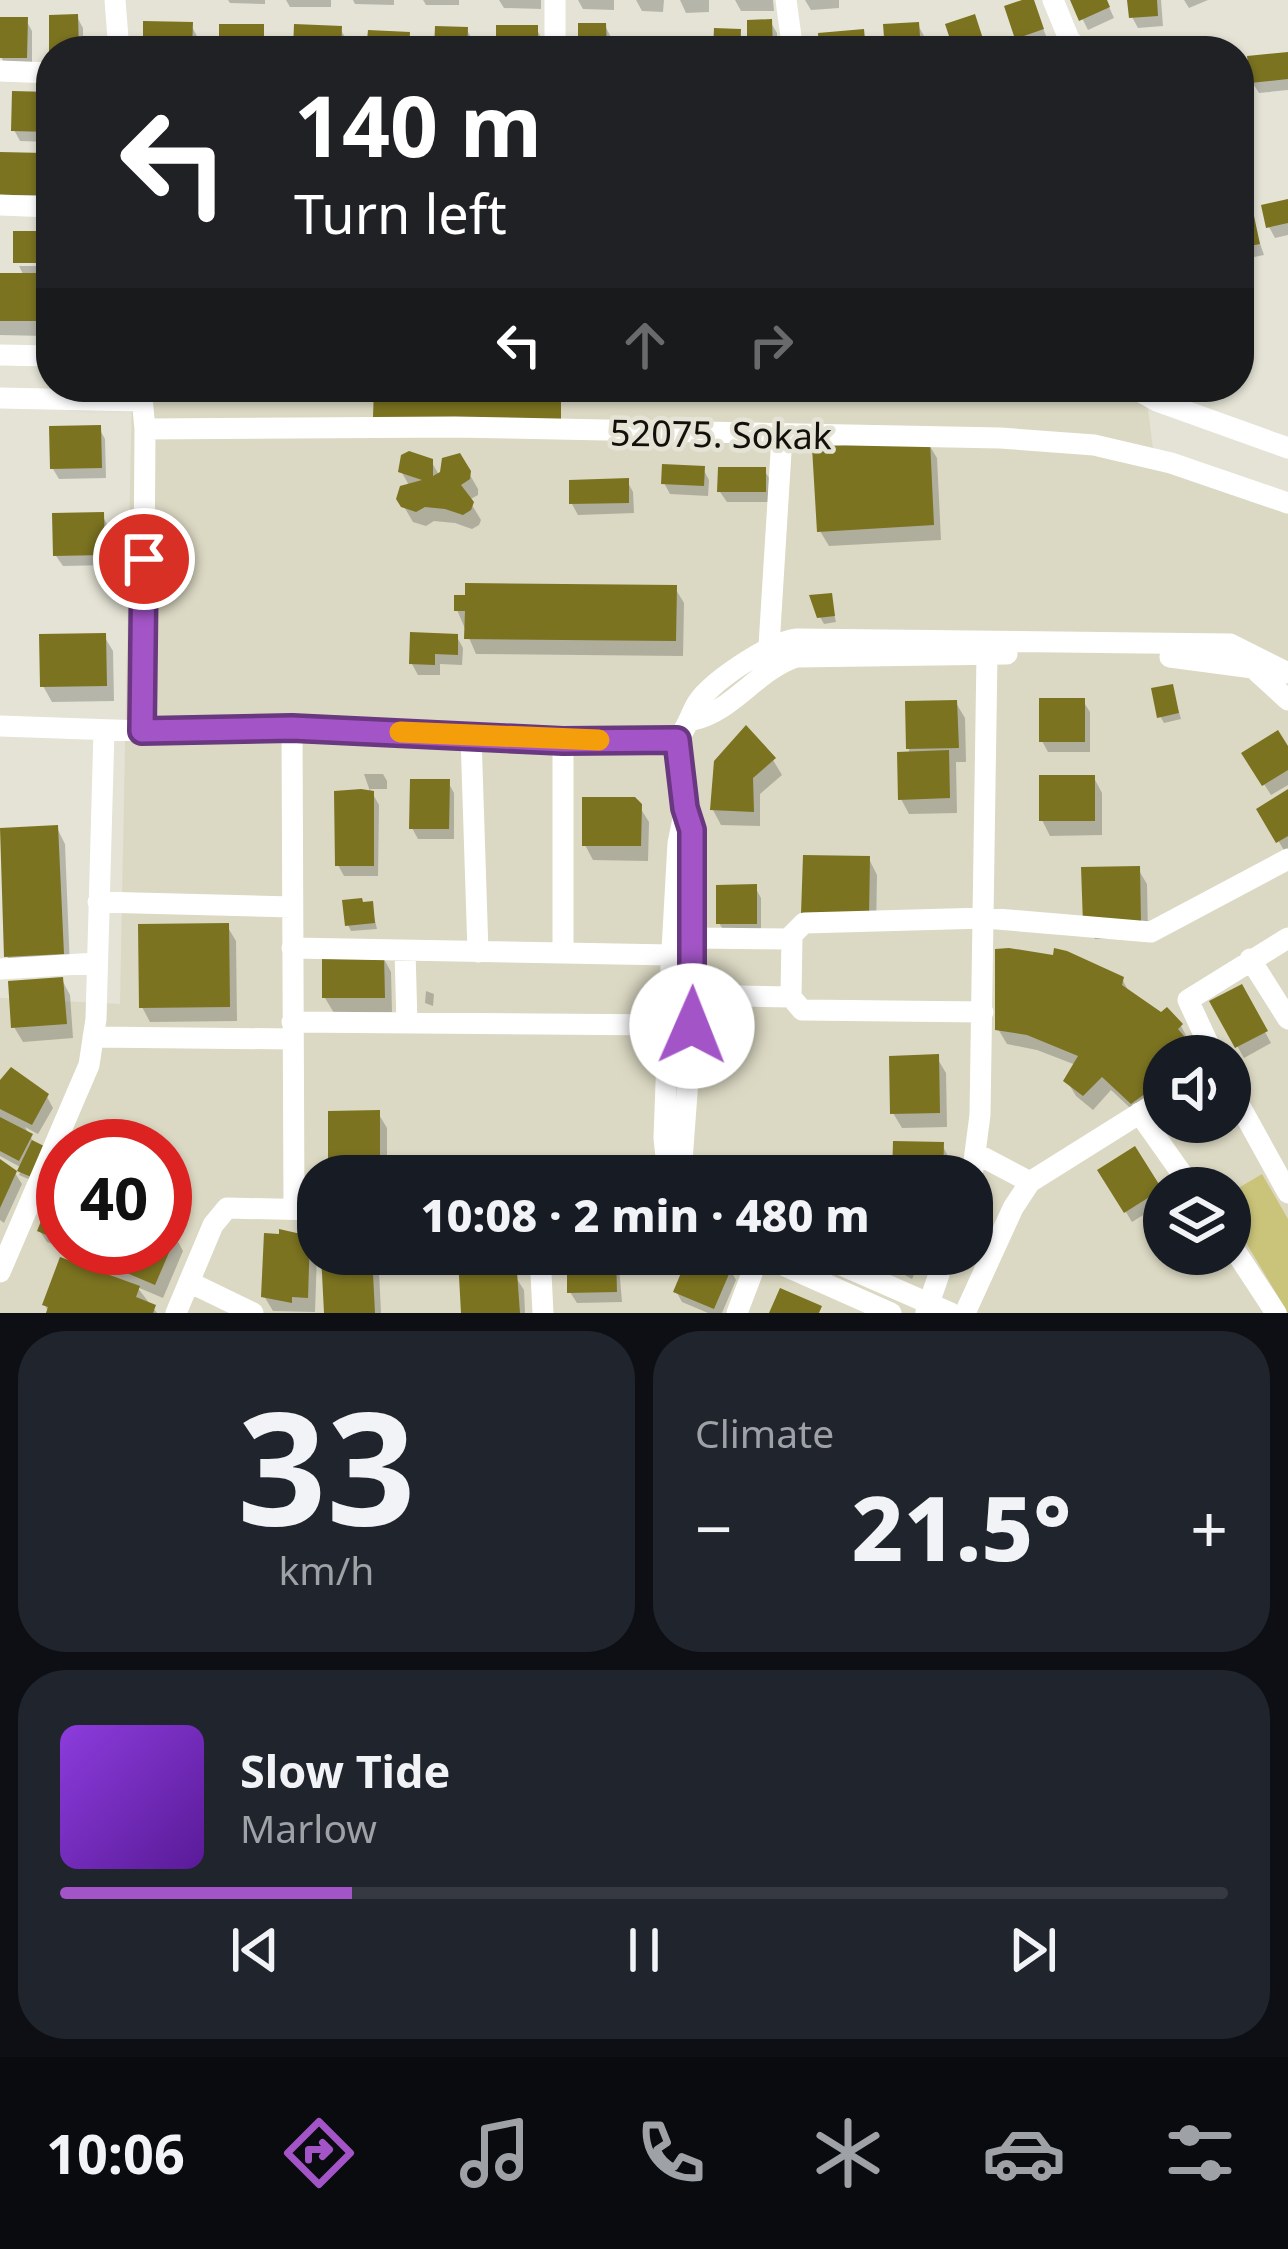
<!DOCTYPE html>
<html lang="en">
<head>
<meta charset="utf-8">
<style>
  :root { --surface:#171b24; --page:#20242c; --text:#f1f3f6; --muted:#9ea1a6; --line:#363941; --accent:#a355c7 }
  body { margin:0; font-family:"Noto Sans",sans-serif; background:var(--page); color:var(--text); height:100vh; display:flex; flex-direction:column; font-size:45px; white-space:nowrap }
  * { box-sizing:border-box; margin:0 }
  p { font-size:39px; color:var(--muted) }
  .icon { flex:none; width:66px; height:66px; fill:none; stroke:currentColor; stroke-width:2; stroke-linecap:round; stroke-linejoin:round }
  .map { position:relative; height:1313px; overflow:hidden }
  .panel { display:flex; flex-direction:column; gap:18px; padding:18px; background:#0d0f14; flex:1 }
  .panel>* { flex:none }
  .top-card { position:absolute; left:36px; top:36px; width:1218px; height:366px; border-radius:48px; box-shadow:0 3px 9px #0004; background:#202124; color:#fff; overflow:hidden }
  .buttons { position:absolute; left:1143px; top:1035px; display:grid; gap:24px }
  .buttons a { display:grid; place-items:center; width:108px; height:108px; border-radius:50%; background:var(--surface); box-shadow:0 3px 9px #0004; font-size:60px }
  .speed { position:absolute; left:36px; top:1119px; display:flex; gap:24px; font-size:60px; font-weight:700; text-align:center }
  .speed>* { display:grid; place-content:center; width:156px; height:156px; border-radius:50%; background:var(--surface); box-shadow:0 3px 9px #0004; line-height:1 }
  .speed .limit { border:18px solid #d22; background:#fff; color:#111 }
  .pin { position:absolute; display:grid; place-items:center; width:102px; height:102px; color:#fff; margin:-51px; border:6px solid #fff; border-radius:50%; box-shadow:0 3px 12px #0007 }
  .me { position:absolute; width:132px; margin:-66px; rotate:1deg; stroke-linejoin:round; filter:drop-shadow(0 0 9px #0008) }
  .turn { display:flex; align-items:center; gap:42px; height:252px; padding:0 60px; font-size:54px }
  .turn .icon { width:156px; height:156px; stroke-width:2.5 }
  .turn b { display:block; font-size:84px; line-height:102px }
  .lanes { display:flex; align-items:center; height:114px; padding:0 60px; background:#0003; justify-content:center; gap:60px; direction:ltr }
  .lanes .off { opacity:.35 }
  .big { font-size:90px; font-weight:800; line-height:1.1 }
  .panel .card { flex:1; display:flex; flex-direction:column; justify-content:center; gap:18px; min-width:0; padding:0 42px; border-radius:48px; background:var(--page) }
  .panel .dial { align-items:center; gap:0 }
  .dial b { font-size:156px; line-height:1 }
  .song { display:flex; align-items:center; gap:36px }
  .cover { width:144px; height:144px; border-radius:18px; background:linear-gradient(135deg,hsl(270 70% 55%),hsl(270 70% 35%)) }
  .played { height:12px; border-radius:6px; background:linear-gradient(90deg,var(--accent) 25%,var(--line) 25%) }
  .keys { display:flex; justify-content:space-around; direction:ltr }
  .heat { display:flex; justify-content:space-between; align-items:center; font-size:66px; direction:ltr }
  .panel .tiles { flex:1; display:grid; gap:18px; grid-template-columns:1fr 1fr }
  .card:last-child { grid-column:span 2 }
  .trip { position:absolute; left:297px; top:1155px; width:696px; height:120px; border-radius:48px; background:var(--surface); box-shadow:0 3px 9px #0004; font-weight:800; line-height:120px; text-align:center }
  .tabs { display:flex; height:192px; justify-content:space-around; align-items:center; background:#090b0e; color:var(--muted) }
  .tabs .icon { width:84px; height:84px }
  .tabs .on { color:var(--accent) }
  .tabs b { font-size:54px; color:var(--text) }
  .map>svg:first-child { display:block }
  .built { fill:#dbd9c3; fill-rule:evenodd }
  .green { fill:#cac47a }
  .shadow { fill:#0003 }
  .building { fill:#7b7320 }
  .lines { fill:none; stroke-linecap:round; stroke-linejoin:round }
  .minor { stroke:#fff; stroke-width:21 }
  .route-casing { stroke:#6a3781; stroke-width:30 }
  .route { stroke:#a355c7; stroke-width:21 }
  .slow { stroke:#f59e0b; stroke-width:21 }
  .labels { text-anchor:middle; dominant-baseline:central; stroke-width:9; stroke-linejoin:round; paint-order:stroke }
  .street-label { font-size:36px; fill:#11100b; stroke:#e4e3d5 }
</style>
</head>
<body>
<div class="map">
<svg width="1288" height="1313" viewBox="0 0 1288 1313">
  <rect width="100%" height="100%" fill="#e4e3d5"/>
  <path class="built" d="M132,387H1145L1155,464L1288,509V1313H0V998L120,1004ZM1164,1056H1230V1122H1164ZM63,1146H165V1248H63ZM318,1176H972V1254H318ZM1164,1188H1230V1254H1164Z"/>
  <path class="green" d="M1262,1174L1288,1219V1313L1230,1216V1193Z"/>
  <path class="shadow" d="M228,0H265V4L230,3Z
    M286,0H331V7H290Z
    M353,0H394V5L355,4Z
    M423,0H459V5H426Z
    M499,0H541V9L504,8Z
    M578,0H614V10L583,9Z
    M636,0H664L663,12L642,11Z
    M680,0H709V12L686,13Z
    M773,0L774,11H741L735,0Z
    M805,0H839V8L811,10Z
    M1032,0L1048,41L1024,48L1018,38Z
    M1073,0H1106L1114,18L1088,30Z
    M1130,0H1161L1163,26L1138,28L1132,17Z
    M1184,0H1208L1189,8Z
    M77,17L83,28V51H52Z
    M974,18L987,51H957L949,26Z
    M26,20L32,31V68H7L1,57Z
    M771,23L777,33V51H716L739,32L750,51Z
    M191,25L197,36V51H146Z
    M918,25L924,36L925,51H888Z
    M605,26L611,37V51H581Z
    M536,28L542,39L543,51H499Z
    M340,29L347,40L346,51H296Z
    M467,30L473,41L472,51H437Z
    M1136,44L1140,51H1113L1112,48Z
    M1288,57V90L1259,93L1252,82Z
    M51,97V142L20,141L14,130Z
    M0,155L42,156L48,167V205H5Z
    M1288,203V235L1275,238L1269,227Z
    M1252,220L1264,255L1239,260V222Z
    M16,234H42L48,245V260H18V265Z
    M19,266H48V273H35L51,306L46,336L0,335V276H24Z
    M99,428L105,439L106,478L59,479L53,469Z
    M928,443L937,458L941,540L829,546L820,531Z
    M459,456L478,489V495L469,500L481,520L479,525L472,529L455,523L434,521L426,526L413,522L399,498L410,487L401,471L431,461L442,480Z
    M703,469L709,480L708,496L670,494L664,483Z
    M764,470L771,481V502H727L720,492Z
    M627,481L633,492L634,513L578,515L572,504Z
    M102,515L108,526L109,565L63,566L56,556Z
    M675,588L684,603L683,656L476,654L457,610Z
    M830,596L836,622L824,624L820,617Z
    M104,636L113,651L114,701L52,702L43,686Z
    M457,637L463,648L462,665L440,664V675H418L412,664Z
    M1172,687L1181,719L1164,723L1160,716Z
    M1083,701L1090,712V752H1048L1042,741Z
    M956,703L965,718L966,762H956L957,813L909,814L901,799L909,754L908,704Z
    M1288,751V785L1271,795L1245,754Z
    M773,760L782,775L760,794V826L721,825L713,810Z
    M364,774H383L387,781V789H370L379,805L378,876H344L338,865L371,794Z
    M1094,778L1102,793V835L1050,836L1042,820Z
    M448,782L454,793V839H418L412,828Z
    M1288,793V850L1285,852L1260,810Z
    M639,806L649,822L648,861L593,860L585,845Z
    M57,828L65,844L70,969L16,971L7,956Z
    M869,859L877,875L876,930L813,929Z
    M1138,869L1147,884L1148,937L1095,939L1086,923Z
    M755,887L761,898V934H726L719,923Z
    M371,904L377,929L351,931L348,925Z
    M227,926L236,941L237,1021L150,1022L142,1007Z
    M383,957L391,972L392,1012L334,1013L325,998Z
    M1055,958L1122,979L1130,994L1181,1026L1189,1041L1187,1044L1197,1056H1164V1101L1141,1118L1111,1090L1093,1110L1076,1096L1067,1081L1076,1065L1037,1050L1007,1044L998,1029Z
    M62,980L70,995L73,1038L23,1042L14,1027Z
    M1241,988L1271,1043L1244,1058L1213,1003Z
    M426,991L434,994L433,1006L425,1003Z
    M937,1058L946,1073L947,1127L902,1128L893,1113Z
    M0,1084L47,1097L53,1108L38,1134L25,1127L35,1145L40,1184L19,1175L22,1168L0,1156Z
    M378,1113L387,1128V1175L351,1172V1176H339L331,1162Z
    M77,1128L92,1135L93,1146H75L71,1139Z
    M942,1145L948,1156V1176H895Z
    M0,1162L15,1173L22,1184L4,1223L0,1220Z
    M1101,1171L1159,1191L1164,1202L1132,1222Z
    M63,1188V1248H71L70,1251L47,1242L40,1231Z
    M165,1232L175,1236L183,1251L163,1298L137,1287L157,1313H49L45,1305L86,1269L74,1248H165Z
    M309,1239L317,1254L315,1312L273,1311L264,1296Z
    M324,1254L370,1256L379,1271L381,1313H327Z
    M570,1254H618L622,1302L577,1303L570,1292Z
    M692,1254L730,1269L736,1280L722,1313H708L682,1302L676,1291Z
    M867,1254H924L912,1279Z
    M503,1258L524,1290L525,1313H464Z"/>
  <path class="building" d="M1022,0H1034L1044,29L1015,39L1004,6Z
    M1070,0H1107L1110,7L1079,21Z
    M1127,0H1157L1158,16L1129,18Z
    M78,14L79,51H49V15Z
    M975,14L985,45L954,51L945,24Z
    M0,17H28L27,58H0Z
    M772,19L773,51H747V20Z
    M143,21L193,22L192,51H143Z
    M919,22L921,51H885L883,24Z
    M578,23H606L607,51H578Z
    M219,24H264V51H219Z
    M294,24L342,26L341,51H293Z
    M496,25H538V51H496Z
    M435,26L468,27L467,51H434Z
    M714,28L741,29L740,51H713Z
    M864,29L866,51H819L818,33Z
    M368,30L410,32L409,51H366Z
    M1288,52V79L1250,83L1247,56Z
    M12,91L51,92V132L11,131Z
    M0,152L44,153L43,195H0Z
    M1288,199V223L1266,228L1261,205Z
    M1254,216L1260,244L1239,248V219Z
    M13,231H44V263H13Z
    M0,273H38V294H48V303H39V321H0Z
    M374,387L561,390V421L373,417Z
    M101,425L102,468L50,469L49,426Z
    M930,440L934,525L817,532L812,447Z
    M409,451L433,459V476L440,472L442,458L460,453L471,471L470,479L461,485L474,502L471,510L463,515L445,509L425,507L416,512L401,507L396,499L400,486L422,480L398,472L401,455Z
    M662,464L705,466L704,486L661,484Z
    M718,467H766V492H717Z
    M629,478V503L569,504V480Z
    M104,512L105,555L53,556L52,513Z
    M465,583L677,585L676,641L464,639L465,611H454V595H465Z
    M832,593L835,616L817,618L809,595Z
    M410,632L458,634V655L435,654V665L409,664Z
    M106,633L107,686L40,687L39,634Z
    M1173,684L1179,713L1157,718L1151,688Z
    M1039,698H1085V742H1039Z
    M957,700L959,748L906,749L905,701Z
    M746,725L776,758L753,778L754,812L710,810L714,761Z
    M1278,730L1288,746V770L1262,786L1241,753Z
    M949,750L950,798L898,800L897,752Z
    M1039,775H1095V821H1039Z
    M410,779H450L449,829H409Z
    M361,789L374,791V866H335L334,791Z
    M1288,789V836L1276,843L1256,809Z
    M582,797H635L642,804L641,846H582Z
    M58,825L64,954L4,957L0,828Z
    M803,855L870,856L869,916L801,914Z
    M1140,866L1141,923L1083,924L1081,867Z
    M757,884V924H716V885Z
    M362,898L363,902L373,901L375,923L345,926L342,900Z
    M229,923L230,1007L139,1008L138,924Z
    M1009,948L1053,955L1054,948L1067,951L1124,977L1122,985L1161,1012L1167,1007L1183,1024L1178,1029L1201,1056H1164V1080L1131,1104L1102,1077L1083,1096L1063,1081L1078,1056L1027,1035L995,1030V949Z
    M384,954L385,998H322V955Z
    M63,977L67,1024L11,1028L8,981Z
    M1242,984L1268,1031L1235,1048L1209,1001Z
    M939,1054L940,1113L890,1114L889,1056Z
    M11,1067L49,1094L32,1125L0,1109V1080Z
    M380,1110V1161L344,1158V1163H328V1111Z
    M0,1117L33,1134L19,1161L0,1151Z
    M32,1140L50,1149L36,1179L17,1171Z
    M893,1141L944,1142L943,1176H892Z
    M1135,1146L1162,1189L1124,1213L1097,1170Z
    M0,1159L17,1171L0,1208Z
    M57,1182L63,1184V1242L37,1231Z
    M165,1229L177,1234L155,1285L68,1248H165Z
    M279,1229L310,1236L308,1298L292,1297V1303L261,1297L264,1233L279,1234Z
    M321,1254H372L375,1313H324Z
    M567,1254H616L617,1292L567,1293Z
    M689,1254H702L732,1267L714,1309L673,1292Z
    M505,1255L506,1273L517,1272L520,1313H461L458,1258Z
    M60,1257L140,1286L136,1297L156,1305L153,1313H46L48,1307L42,1305Z
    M780,1288L822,1306L819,1313H769Z"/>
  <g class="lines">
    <path class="minor" d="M115,0L119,51
      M555,0V51
      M786,0L793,51
      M1053,0L1074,51
      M1030,51L1073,43
      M0,71L51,73
      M0,205L51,207
      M0,355L51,356
      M141,387L145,429L143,731
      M1132,387L1157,401L1288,448
      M0,398L142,401
      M145,429L455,427L1000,438L1094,445L1171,463L1288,503
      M769,646L782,436
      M1170,657L1253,668L1288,700
      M693,720C732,712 757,670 796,657L1007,654
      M0,726L143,731L292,727L563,741H677
      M292,727L294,1209
      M471,736L478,952
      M98,902L292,907
      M693,938L792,939
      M292,948L672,955
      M405,951L407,1023
      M563,953V741
      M1250,959L1288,1019
      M0,969L96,963
      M692,995L791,997
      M983,1012L802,1010L791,997L792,935L804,923L985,918L1151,932L1288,859
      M292,1022L668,1025
      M93,1037L292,1039
      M1214,1056L1188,1000L1288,938
      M1230,1088L1288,1193
      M1139,1113L1192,1188
      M977,1154L1030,1182
      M668,1176L664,1138L669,1003L678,843L685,809L677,741C686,729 689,719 695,707C706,684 770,642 797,639L1230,644L1288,673
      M688,1176L682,1161L692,1026L690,824
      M972,1176L980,1115L987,654
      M1230,1243L1276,1313
      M540,1254L543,1313
      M758,1254L891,1313
      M816,1254L951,1313
      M0,1272L89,1065L96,1019L104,730
      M189,1282L253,1313
      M926,1312L946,1254
      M176,1313L213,1225L227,1208L318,1210
      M737,1313L759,1255
      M965,1313L1013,1208L1030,1182L1164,1098"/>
  </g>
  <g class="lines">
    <g class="route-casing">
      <path id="route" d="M144,559L142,731L292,728L563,741L677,740L685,808L692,830V1026"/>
    </g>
    <use href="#route" class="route"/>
    <path class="slow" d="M400,732L599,740"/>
  </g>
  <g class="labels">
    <g class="street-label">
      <text transform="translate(721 434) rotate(1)">52075. Sokak</text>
    </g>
  </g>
</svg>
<div class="buttons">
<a><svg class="icon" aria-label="sound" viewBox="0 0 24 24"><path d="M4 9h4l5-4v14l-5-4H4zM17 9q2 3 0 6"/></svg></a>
<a><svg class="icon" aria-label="layers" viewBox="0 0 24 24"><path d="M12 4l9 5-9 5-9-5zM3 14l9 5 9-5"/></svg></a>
</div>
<div class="speed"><div class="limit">40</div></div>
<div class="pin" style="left:144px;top:559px;background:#d93025"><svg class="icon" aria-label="arrive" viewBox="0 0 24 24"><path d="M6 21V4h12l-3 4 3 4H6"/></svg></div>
<svg class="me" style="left:692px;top:1026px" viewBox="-20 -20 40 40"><circle r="19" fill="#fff"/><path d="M0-13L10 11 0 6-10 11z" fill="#a355c7"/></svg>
<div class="trip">10:08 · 2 min · 480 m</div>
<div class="top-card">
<div class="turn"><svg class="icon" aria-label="left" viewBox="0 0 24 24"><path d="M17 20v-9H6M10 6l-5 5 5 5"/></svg><div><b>140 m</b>Turn left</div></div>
<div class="lanes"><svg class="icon" aria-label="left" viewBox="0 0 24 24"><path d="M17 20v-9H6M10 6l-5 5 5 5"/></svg><svg class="icon off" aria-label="ahead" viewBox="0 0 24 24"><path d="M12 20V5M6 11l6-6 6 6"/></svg><svg class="icon off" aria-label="right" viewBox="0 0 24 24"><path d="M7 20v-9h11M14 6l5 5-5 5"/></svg></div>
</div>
</div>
<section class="panel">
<div class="tiles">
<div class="card dial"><b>33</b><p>km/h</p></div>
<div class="card"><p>Climate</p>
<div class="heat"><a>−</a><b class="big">21.5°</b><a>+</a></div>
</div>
<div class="card">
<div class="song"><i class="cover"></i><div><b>Slow Tide</b><p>Marlow</p></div></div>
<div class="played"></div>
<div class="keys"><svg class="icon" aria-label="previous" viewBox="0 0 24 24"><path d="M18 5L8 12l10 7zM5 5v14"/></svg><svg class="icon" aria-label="pause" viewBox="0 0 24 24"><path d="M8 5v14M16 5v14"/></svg><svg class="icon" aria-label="next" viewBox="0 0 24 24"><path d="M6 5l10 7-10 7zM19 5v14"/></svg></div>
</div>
</div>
</section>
<nav class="tabs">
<b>10:06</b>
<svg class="icon on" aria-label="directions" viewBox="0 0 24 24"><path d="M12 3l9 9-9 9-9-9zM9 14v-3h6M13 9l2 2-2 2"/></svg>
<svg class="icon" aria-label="music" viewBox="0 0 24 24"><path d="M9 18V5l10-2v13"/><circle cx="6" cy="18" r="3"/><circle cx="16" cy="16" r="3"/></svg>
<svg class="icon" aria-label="phone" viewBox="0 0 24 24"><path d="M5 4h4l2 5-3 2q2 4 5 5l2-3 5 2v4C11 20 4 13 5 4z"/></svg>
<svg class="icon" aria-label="climate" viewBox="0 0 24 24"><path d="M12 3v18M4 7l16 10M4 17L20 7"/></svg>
<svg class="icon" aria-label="car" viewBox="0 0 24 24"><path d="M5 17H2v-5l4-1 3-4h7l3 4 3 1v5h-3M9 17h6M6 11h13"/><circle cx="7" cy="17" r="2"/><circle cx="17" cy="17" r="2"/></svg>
<svg class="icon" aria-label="filters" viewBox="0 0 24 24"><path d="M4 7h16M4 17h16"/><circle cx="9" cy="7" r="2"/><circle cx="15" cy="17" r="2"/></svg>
</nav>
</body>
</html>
